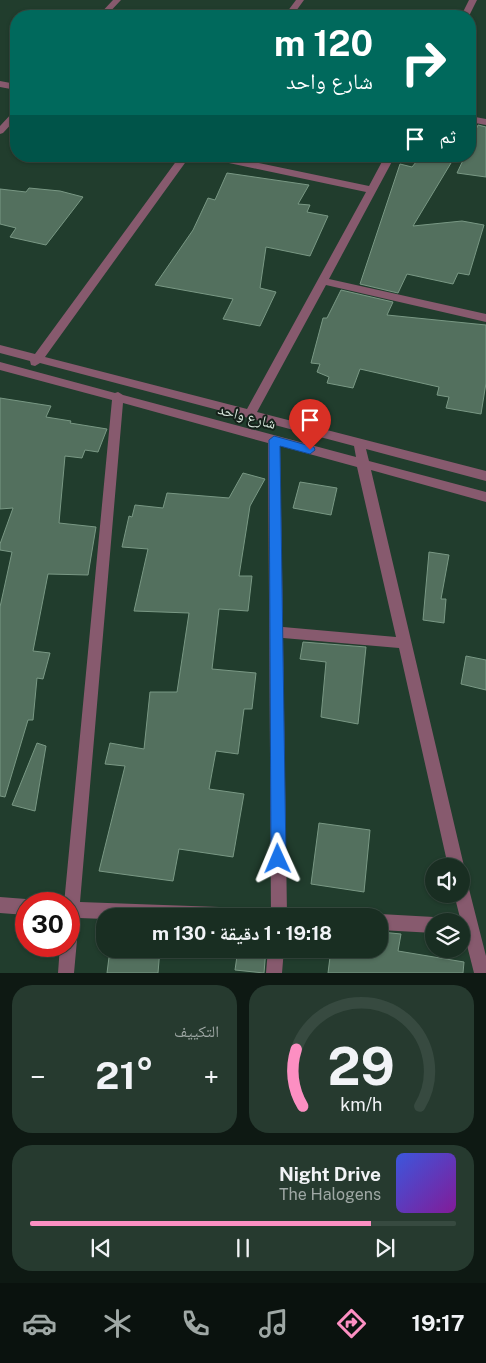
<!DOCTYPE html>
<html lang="ar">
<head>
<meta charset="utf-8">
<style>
  :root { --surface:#192e22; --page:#263a2f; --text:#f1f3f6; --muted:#9fa8a5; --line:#374a40; --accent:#fc8fc2 }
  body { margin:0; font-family:"Public Sans","Noto Naskh Arabic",sans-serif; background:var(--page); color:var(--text); direction:rtl; height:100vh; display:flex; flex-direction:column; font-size:19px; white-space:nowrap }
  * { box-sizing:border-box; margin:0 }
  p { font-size:16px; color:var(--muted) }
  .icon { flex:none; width:28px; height:28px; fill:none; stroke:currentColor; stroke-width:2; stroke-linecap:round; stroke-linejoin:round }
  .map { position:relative; height:973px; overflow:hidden; direction:ltr }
  .side { display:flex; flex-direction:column; gap:12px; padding:12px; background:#0e1913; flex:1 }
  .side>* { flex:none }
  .hud { position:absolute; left:10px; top:10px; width:466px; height:152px; border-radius:20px; box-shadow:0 1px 4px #0004,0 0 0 1px var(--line); direction:rtl; background:#00695c; color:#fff; overflow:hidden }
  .buttons { position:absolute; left:425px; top:858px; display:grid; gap:10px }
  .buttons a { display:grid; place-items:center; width:45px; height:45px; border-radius:50%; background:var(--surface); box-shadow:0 1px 4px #0004,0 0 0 1px var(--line); font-size:25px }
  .speed { position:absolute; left:15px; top:892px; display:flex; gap:10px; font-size:25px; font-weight:700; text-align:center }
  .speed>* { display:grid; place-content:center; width:65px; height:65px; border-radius:50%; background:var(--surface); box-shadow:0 1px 4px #0004,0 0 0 1px var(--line); line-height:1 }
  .speed .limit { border:8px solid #d22; background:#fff; color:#111 }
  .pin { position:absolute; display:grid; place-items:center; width:42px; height:42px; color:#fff; margin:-51px -21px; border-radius:50% 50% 50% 0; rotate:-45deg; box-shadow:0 0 5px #0007 }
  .pin .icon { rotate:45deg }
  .me { position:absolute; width:55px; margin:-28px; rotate:359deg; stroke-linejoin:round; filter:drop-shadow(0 0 4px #0008) }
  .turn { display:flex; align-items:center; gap:18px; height:105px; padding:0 20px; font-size:22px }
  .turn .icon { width:65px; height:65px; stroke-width:2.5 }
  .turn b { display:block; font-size:35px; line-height:42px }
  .then { display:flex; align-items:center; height:48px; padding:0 20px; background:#0003; gap:10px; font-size:19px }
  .big { font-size:38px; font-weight:700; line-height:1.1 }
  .side .card { flex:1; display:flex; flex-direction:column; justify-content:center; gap:8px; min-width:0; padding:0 18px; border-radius:20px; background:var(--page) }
  .side .dial { align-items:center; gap:0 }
  .dial svg { height:130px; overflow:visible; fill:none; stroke:var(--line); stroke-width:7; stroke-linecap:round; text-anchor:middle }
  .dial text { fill:var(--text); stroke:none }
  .song { display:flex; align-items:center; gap:15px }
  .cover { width:60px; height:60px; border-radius:8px; background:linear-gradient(135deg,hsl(230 70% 55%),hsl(290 70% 35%)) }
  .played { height:5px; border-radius:2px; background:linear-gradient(90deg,var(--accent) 80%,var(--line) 80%) }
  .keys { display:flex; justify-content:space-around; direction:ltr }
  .heat { display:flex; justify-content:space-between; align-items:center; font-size:28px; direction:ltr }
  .side .tiles { flex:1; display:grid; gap:12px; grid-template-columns:1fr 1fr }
  .card:last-child { grid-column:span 2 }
  .trip { position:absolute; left:96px; top:908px; width:292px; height:50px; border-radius:20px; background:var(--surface); box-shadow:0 1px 4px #0004,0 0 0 1px var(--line); font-weight:700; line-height:50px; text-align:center; direction:rtl }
  .menu { display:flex; height:80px; justify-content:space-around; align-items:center; background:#0a120e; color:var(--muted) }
  .menu .icon { width:35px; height:35px }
  .menu .selected { color:var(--accent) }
  .menu b { font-size:22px; color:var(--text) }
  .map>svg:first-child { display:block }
  .building { fill:#53705e; stroke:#799884 }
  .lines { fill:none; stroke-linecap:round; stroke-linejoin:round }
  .minor { fill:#875a6e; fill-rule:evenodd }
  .route { fill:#1a73e8; stroke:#114b97 }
  .labels { text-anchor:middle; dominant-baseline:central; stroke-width:4; stroke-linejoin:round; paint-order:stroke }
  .street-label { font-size:15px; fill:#d9e9de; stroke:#15211a }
</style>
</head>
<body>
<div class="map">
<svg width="486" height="973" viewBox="0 0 486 973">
  <rect width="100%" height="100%" fill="#213d2d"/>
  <path class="building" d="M478,125L486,127V177L457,173L465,156H470V144Z
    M421,156L451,163L413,226L462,221L484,225L469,275L458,273L453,284L407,274L398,293L360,284L400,164L412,167Z
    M227,173L309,185L298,204L310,205L307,212L328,216L310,256L266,247L260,288L276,292L260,326L223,319L233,299L155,285L193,230L208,198L215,200Z
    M29,188L60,191L83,197L46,245L10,237L16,228L0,224V189L26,192Z
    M341,290L393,302L387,315L486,325V383L481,414L446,408L449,397L437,395L439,387L360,369L353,388L327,383L329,377L317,372L320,364L311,363L323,318H327Z
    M0,398L51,406L46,417L71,421L70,423L107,429L98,452L85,450L82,458L65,456L59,523L96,527L88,575L48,574L33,651L50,653L43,679L37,678L33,720H28L5,797L0,796V607L12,552L0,550V544L13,508L0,509Z
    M243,473L265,479L250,506L239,576H252L248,611L219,609L212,669L256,673L252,709H244L238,754L216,751L209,789L244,794L233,857L179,849L173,881L99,871L125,766L105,764L110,743L144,749L150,692H177L189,613L134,611L148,549L122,547L129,516L132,517L135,505L163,508L167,493L229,498Z
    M300,482L337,488L331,515L293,508Z
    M429,552L449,555L441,599H446L444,623L423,620Z
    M303,642L366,647L358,724L321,717L326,662L300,659Z
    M466,656L486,660V690L461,684Z
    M37,743L46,746L35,811L12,805Z
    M319,823L370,830L364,892L311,884Z
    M381,932L401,934L398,951L464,962L463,973H328L331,949H380Z
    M110,949H160L158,973H107Z
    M238,949H266L264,973L235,970Z"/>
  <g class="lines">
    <path class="minor" d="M113,0H121L106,16H98Z
      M296,0H304L296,11L313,14L317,16H284Z
      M469,0H477L469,16H461Z
      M0,81L16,84V90L0,87Z
      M16,111V119L3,133L0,134V126L13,112Z
      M470,116L486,119V125L470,122Z
      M180,156H190L45,357L247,409L366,192L210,159L205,156H225L369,186L385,156H395L329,279L486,314V322L326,285L257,412L486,471V481L366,449L369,461L486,492V502L371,470L464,866L461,871V866H448L399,648L283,638L287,916H271L268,443L123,403L80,902L247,908L253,910L255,916H105V919L79,918L74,973H58L60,946H69V904H64L112,400L0,370V362L115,393L118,392L123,395L356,457L354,446L40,363L35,366L31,365L30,361L0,353V345L35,354ZM280,446L357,467L396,637L283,627Z
      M461,881L467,884L469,889L486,956V973H474L454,894H461Z
      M0,897L26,899L33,904H26V915L0,913Z
      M380,914L434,917L441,921H434V933L380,930V916H374Z
      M268,949H284L282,973H266Z"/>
  </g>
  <path class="route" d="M274,436L314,447L315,450L310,454L280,446L286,859L283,864L278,866L273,864L271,859L269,440Z"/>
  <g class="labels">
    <g class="street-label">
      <text transform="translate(247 416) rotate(15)">شارع واحد</text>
    </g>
  </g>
</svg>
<div class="buttons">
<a><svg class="icon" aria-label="sound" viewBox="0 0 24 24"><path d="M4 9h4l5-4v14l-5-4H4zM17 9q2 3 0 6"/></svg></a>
<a><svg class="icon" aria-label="layers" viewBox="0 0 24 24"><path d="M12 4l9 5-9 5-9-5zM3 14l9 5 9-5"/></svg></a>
</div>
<div class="speed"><div class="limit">30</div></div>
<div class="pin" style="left:310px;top:450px;background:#d93025"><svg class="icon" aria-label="arrive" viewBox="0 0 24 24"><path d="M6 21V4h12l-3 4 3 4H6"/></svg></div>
<svg class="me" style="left:278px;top:859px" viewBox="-20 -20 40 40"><path d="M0-17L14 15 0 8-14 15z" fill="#1a73e8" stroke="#fff" stroke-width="4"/></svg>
<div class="trip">19:18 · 1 دقيقة · 130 m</div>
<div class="hud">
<div class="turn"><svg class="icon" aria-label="right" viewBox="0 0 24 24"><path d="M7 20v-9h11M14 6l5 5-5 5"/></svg><div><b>120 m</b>شارع واحد</div></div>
<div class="then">ثم<svg class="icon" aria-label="arrive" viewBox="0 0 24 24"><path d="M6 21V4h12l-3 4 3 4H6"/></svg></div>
</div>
</div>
<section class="side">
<div class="tiles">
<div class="card dial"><svg viewBox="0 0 100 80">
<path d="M14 69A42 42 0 1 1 86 69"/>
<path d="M14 69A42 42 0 0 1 10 34" stroke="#fc8fc2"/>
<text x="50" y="56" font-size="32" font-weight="700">29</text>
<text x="50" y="72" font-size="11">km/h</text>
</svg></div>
<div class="card"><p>التكييف</p>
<div class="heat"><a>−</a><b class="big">21°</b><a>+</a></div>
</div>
<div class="card">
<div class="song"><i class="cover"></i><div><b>Night Drive</b><p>The Halogens</p></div></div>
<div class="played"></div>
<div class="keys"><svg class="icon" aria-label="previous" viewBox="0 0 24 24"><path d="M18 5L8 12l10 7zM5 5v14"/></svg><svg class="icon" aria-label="pause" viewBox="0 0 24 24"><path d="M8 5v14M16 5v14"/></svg><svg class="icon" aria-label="next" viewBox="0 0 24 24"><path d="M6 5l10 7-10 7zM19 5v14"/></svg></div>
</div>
</div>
</section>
<nav class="menu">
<b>19:17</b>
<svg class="icon selected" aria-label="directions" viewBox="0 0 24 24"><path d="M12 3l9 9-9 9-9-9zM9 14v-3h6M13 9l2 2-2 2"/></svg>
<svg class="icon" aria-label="music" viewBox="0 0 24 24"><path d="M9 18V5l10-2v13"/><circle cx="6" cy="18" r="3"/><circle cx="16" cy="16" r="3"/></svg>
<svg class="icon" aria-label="phone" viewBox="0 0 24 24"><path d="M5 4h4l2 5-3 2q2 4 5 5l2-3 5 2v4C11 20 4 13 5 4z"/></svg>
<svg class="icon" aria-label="climate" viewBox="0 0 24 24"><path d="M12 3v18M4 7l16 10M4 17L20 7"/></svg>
<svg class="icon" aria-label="car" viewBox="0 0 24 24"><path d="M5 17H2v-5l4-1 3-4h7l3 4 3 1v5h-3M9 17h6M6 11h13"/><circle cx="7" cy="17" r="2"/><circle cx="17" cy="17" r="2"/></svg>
</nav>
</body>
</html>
